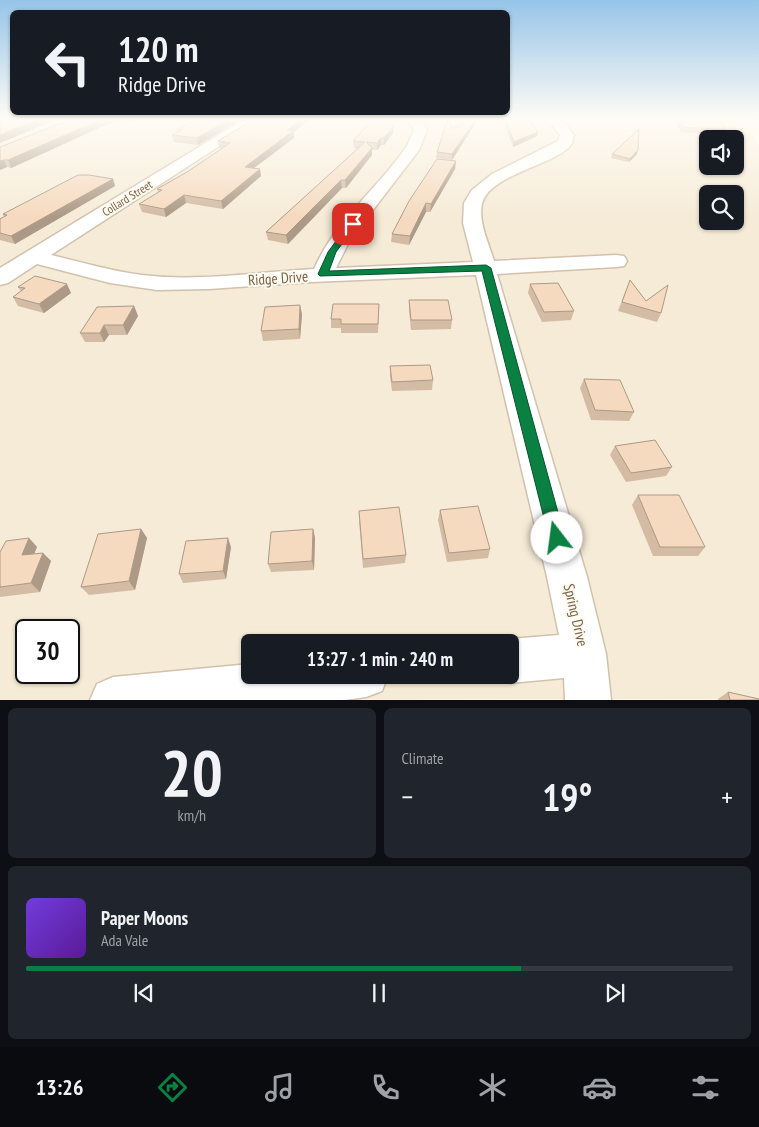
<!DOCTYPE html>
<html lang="en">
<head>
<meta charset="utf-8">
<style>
  :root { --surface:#171b24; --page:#20242c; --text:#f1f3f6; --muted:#9ea1a6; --line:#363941; --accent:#0b8043 }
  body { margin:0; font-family:"PT Sans Narrow",sans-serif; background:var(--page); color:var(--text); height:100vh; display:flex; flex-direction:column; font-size:19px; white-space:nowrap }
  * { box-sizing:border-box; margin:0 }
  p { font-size:16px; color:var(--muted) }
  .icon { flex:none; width:28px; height:28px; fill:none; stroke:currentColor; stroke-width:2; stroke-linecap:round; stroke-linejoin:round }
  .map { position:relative; height:700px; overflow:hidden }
  .details { display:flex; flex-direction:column; gap:8px; padding:8px; background:#0d0f14; flex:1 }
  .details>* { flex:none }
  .hud { position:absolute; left:10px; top:10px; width:500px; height:105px; border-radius:8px; box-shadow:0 1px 4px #0004; background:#171b24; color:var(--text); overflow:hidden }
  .fabs { position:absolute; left:699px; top:130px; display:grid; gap:10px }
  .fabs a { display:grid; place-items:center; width:45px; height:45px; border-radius:8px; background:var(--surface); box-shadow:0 1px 4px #0004; font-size:25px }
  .speed { position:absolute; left:15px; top:619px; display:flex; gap:10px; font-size:25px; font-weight:700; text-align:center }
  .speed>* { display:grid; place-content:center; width:65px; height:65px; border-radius:50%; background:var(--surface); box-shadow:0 1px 4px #0004; line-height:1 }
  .speed .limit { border:2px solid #111; border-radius:8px; background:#fff; color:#111 }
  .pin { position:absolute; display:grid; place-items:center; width:42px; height:42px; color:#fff; margin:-21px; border-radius:10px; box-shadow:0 2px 8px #0006 }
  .me { position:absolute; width:55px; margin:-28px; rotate:345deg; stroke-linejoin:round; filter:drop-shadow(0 0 4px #0008) }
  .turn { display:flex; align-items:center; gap:18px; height:105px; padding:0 25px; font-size:22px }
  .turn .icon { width:65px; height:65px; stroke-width:2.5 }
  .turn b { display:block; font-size:35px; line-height:42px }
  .big { font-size:38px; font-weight:600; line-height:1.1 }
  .details .widget { flex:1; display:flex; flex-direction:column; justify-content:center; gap:8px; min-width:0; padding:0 18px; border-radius:8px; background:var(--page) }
  .details .dial { align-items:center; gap:0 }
  .dial b { font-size:65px; line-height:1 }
  .song { display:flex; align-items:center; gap:15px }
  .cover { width:60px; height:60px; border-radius:8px; background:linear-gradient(135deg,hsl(260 70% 55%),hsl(270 70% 35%)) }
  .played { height:5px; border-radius:2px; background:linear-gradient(90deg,var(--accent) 70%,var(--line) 70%) }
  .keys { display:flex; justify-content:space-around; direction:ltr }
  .heat { display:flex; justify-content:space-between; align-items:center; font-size:28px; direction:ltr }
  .details .tiles { flex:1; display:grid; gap:8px; grid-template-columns:1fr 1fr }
  .widget:last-child { grid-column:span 2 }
  .trip { position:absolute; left:241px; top:634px; width:278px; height:50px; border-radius:8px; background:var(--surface); box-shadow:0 1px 4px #0004; font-weight:600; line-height:50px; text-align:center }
  .tabs { display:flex; height:80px; justify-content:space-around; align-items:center; background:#090b0e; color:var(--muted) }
  .tabs .icon { width:35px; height:35px }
  .tabs .selected { color:var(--accent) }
  .tabs b { font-size:22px; color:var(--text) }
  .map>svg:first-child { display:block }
  .residential { fill:#f6ebd7; fill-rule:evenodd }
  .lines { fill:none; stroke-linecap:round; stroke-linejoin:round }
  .minor-casing { stroke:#d1c1ad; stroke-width:3 }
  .minor { fill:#fff; fill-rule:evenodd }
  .wall { fill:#d3bba4 }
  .shaded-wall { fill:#ac9986 }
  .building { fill:#f5dabf; stroke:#ac9986 }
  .route { fill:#0b8043; stroke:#07532c }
  .labels { text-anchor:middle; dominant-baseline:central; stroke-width:4; stroke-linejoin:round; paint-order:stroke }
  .far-street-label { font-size:12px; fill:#7a614a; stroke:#fffbf0 }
  .street-label { font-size:15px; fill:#7a614a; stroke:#fffbf0 }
</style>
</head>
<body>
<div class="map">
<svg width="759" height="700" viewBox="0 0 759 700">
  <rect width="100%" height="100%" fill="#fef8e9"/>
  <path class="residential" d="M0,119H742L759,145V699L0,700ZM708,139H735V166H708ZM708,194H735V221H708ZM26,630H69V672H26ZM250,642H510V675H250Z"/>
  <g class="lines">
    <g class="minor-casing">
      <path id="minor" d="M245,119H261L51,255C81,262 111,271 142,275C199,282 257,272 314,269C335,221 378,188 407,146L414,130L407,119H421L427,130L419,150L350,240L336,268L473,262L463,223L464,203L472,190L492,174L558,141L560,135L547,119H561L574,135C573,139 573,143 570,146C554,165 488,175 482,204C478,222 489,244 494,261L616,255L624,256L627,261L624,266L616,267L497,274L587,577L606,654L611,700H565L564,678L510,683L494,675H510V642H502L510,639L559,635L547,577L476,275L312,282L209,289L157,290L110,283L37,264L8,283L0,285V268Z
        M250,664V675H388L382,691L366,697L345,700H90L97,684L113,677Z"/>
    </g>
    <use href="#minor" class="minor"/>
  </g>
  <path class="wall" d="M72,119H135L130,122L119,120L101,127L11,168L7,167L0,170V147Z
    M195,119H242L198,145L174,142L172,135L178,133L177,130Z
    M370,119H389L393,127V133L384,145H381L377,150H372V155L346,188H342L288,244L268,240L266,232L358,149L354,148L353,141L371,121Z
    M468,119H478L452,160L436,158L437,152Z
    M502,119H528L538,132L537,136L513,147Z
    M631,119H726L727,120L725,124H721L726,130L724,135L681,132L675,122Z
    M294,132V138L254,168L261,176L223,209L186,203L166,217L142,212L139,204L158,192L157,189L187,172L222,148H219L218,141Z
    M612,154H637L629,162L611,158Z
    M456,161L455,169L430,212H426L409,245L391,242L392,234Z
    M113,179L115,186L15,244L0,240V219L4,217L3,214Z
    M630,280L646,301L661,313L657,322L618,311Z
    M530,284L574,311L571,320L542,322L528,293Z
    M18,287L71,293L44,313L18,306L13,297L21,291Z
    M409,300L452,320L451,329L411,330L409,310Z
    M379,304L378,333H341V328H331V319Z
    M134,306L138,316L127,335H109L104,342H85L80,333Z
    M302,314L300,339L263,341L261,331Z
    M390,366L433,380L432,390L392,391L390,376Z
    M584,379L634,412L629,421L591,420L580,388Z
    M615,446L672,467L666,476L626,482L610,455Z
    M638,495L705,547L698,556H653L632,505Z
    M440,510L490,549L488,558L447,562L438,520Z
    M359,520L406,555L405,563L363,568Z
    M141,529L147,538L135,590L89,595L81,587Z
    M313,529L315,538L314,570L271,572L268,564Z
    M29,538L37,547L34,554L43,553L51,561L40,592L0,597V552Z
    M231,547L226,579L183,583L179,574Z
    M728,692L759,700H718V699Z"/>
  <path class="shaded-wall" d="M39,119H58L0,143V135Z
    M102,119H119V120L101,127L11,168L8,160Z
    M129,119H135L130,122Z
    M230,119H242L198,145L197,138Z
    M301,119H310L294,132V138L246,174L245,167Z
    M476,119H478L452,160V154Z
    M393,127V133L384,145V138Z
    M538,132L537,136L513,147L514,142Z
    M381,138V145L377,150V143Z
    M372,148V155L346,188L345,180Z
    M638,150L637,154L629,162L630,159Z
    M4,160L7,167L0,170V161Z
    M456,161L455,169L430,212L431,204Z
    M260,169L261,176L223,209L221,201Z
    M113,179L115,186L15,244L11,236Z
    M341,180L342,188L288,244L286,235Z
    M184,195L186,203L166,217L164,209Z
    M426,203V212L409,245L410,236Z
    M67,284L71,293L44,313L39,304Z
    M300,305L302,314L300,339L299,329Z
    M134,306L138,316L127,335L123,325Z
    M104,325L109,335L104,342L100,333Z
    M141,529L147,538L135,590L129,581Z
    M313,529L315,538L314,570L312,561Z
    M29,538L37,547L30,564L22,555Z
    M228,538L231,547L226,579L223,571Z
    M43,553L51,561L40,592L31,583Z"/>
  <path class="building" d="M2,119H39L0,135V120Z
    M72,119H102L8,160H4L0,161V147Z
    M195,119H230L197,138L172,135L182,130H177Z
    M254,119H301L287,130L293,131L245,167L260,169L221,201L184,195L164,209L139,204L162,190L157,189L187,172L230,143L218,141Z
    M373,119H389L393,127L384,138H381L377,143L366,142L372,148L345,180H341L286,235L266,232L365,142L353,141Z
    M448,119L453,129L468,119H476L452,154L437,152Z
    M505,119H528L538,132L514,142Z
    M677,119H726L727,120L718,119L726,130L683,127Z
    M639,129L638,150L630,159L612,154Z
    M437,159L456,161L431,204L426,203L410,236L392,234L409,201Z
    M78,175H89L113,179L11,236L0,233V219L7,215L3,214Z
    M35,276L67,284L39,304L13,297L25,288L18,287Z
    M630,280L646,301L668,285L661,313L622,302Z
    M558,283L574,311L544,312L530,284Z
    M409,300H448L452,320H411Z
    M333,304H379L378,324H341V319H331Z
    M300,305L299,329L261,331L265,307Z
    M134,306L123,325H104L100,333H80L97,307Z
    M430,365L433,380L392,382L390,366Z
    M584,379L620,380L634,412L595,410Z
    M655,440L672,467L631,473L615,446Z
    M638,495H679L705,547H660Z
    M478,506L490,549L449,553L440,510Z
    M399,507L406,555L363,559L359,511Z
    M141,529L129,581L81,587L98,534Z
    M313,529L312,561L268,564L271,532Z
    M29,538L22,555L43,553L31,583L0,587V552L6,541Z
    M228,538L223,571L179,574L186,541Z
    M728,692L759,699V700H730Z"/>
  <linearGradient id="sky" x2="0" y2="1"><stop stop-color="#96c4e8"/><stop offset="0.55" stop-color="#fffcf5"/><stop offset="1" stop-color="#fffcf5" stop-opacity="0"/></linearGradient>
  <rect width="759" height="217" fill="url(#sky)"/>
  <path class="route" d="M353,221L357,224L336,252L329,271L486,265L491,268L565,538L563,543L557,546L551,543L549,538L482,271L320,276L318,274L328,252L350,222Z"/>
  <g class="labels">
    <g class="far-street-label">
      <text transform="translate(127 198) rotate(-32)">Collard Street</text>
    </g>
    <g class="street-label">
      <text transform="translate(278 278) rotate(-4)">Ridge Drive</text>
      <text transform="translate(576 615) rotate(77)">Spring Drive</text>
    </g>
  </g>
</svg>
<div class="fabs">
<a><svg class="icon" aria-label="sound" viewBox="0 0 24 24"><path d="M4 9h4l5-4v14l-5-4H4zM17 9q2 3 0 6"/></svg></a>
<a><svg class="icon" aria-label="search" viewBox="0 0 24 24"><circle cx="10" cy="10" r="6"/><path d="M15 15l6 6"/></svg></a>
</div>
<div class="speed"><div class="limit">30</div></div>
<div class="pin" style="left:353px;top:224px;background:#d93025"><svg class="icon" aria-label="arrive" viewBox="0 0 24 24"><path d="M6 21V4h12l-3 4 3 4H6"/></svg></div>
<svg class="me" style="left:557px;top:538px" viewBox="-20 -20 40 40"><circle r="19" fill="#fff"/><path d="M0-13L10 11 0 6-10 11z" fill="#0b8043"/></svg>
<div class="trip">13:27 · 1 min · 240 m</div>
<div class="hud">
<div class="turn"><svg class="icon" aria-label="left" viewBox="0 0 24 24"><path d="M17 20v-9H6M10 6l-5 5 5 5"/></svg><div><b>120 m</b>Ridge Drive</div></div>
</div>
</div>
<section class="details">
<div class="tiles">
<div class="widget dial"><b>20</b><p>km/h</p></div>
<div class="widget"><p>Climate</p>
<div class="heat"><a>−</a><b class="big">19°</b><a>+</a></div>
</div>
<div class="widget">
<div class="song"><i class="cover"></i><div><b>Paper Moons</b><p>Ada Vale</p></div></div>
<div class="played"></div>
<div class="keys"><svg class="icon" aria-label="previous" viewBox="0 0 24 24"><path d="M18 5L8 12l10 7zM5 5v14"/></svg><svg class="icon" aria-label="pause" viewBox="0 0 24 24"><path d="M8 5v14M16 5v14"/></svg><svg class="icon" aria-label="next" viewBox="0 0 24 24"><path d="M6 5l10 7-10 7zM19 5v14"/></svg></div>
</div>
</div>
</section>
<nav class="tabs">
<b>13:26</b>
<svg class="icon selected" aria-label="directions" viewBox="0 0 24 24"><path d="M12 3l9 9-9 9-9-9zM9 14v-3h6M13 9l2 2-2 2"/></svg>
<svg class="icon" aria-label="music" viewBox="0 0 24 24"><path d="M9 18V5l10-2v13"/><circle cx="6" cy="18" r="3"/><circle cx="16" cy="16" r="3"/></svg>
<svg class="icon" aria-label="phone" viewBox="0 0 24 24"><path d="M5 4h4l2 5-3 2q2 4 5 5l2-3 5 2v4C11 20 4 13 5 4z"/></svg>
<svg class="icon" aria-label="climate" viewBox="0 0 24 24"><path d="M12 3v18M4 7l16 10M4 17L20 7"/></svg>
<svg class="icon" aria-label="car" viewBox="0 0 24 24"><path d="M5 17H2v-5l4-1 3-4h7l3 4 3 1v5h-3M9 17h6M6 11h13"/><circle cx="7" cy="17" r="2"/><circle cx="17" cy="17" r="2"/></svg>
<svg class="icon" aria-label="filters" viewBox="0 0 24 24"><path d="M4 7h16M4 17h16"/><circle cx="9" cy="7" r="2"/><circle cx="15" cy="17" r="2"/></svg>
</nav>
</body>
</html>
